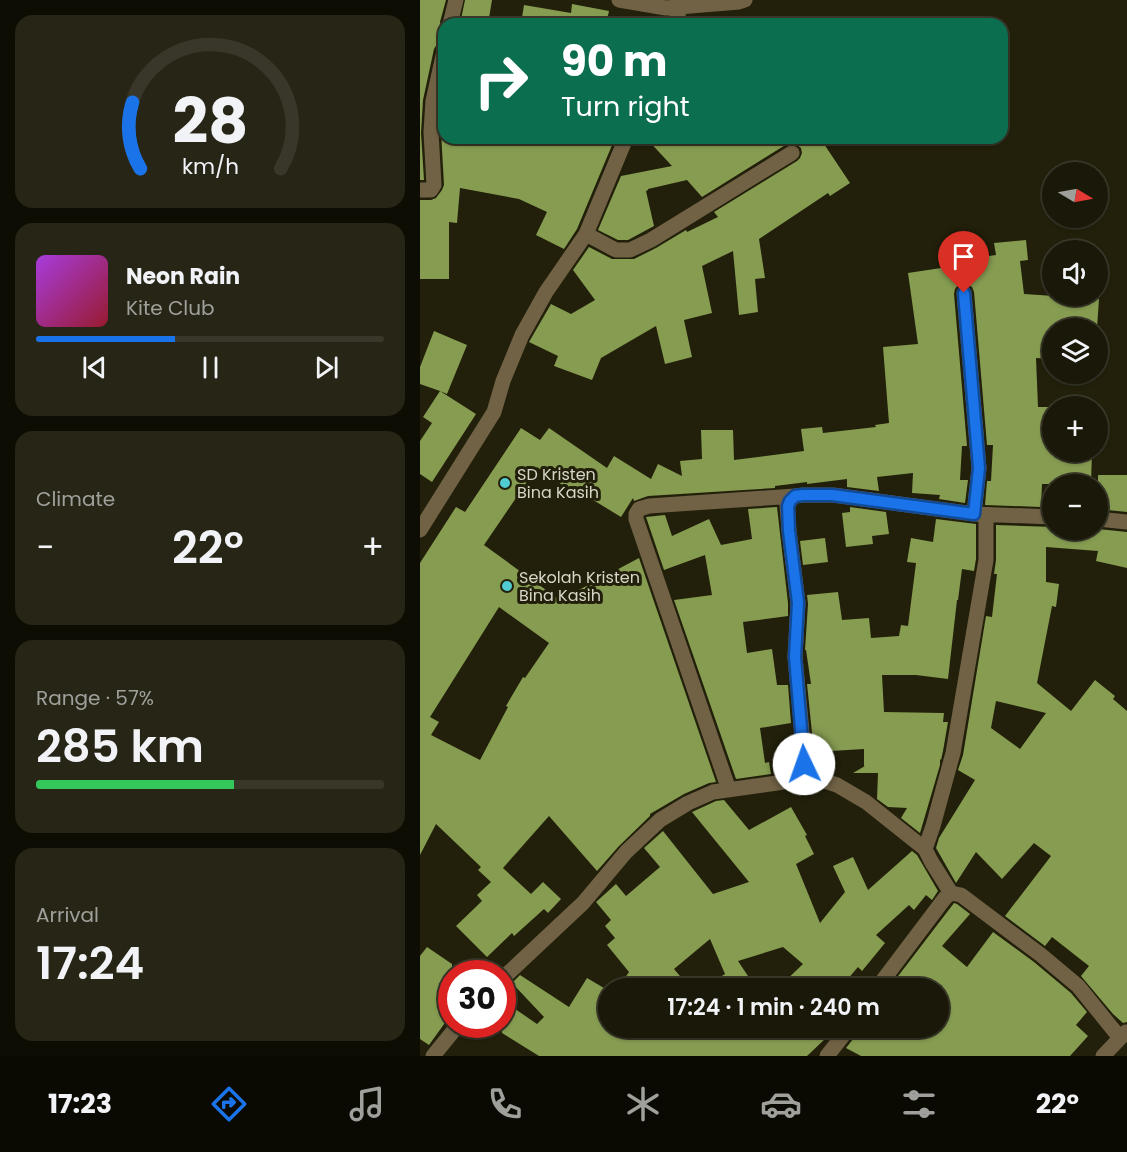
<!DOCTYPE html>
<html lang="en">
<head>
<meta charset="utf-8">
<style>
  :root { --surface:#1a1808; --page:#272516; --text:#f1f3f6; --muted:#9fa09c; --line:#383729; --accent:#1a73e8 }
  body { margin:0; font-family:Poppins,sans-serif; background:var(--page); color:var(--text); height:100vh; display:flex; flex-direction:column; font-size:22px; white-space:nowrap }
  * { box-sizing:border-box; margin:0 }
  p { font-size:20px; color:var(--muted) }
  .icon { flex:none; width:33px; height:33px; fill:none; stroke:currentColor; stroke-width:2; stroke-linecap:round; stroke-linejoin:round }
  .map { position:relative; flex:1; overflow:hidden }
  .panel { display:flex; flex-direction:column; gap:15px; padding:15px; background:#0e0d04; width:420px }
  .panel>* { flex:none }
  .banner { position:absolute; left:18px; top:18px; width:570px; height:126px; border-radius:18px; box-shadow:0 2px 4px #0004,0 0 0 2px var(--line); background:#0b6e4f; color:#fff; overflow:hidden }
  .needle { width:39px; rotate:100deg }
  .controls { position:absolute; left:622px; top:162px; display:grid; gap:12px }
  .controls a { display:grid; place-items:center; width:66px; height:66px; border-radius:50%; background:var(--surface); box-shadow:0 2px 4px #0004,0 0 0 2px var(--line); font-size:30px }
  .speed { position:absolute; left:18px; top:960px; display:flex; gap:12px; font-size:30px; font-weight:700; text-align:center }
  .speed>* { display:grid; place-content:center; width:78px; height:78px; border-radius:50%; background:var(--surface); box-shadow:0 2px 4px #0004,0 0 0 2px var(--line); line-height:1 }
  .speed .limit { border:9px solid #d22; background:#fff; color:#111 }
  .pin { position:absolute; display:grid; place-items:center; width:51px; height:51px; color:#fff; margin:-62px -26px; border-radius:50% 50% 50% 0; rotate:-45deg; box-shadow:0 0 6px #0007 }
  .pin .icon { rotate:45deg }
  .me { position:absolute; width:66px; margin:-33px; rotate:357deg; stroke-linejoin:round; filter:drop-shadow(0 0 4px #0008) }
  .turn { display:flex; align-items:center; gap:21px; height:126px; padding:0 24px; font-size:27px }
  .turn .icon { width:78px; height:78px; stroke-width:2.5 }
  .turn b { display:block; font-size:42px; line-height:51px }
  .big { font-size:45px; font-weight:600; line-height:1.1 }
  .panel .widget { flex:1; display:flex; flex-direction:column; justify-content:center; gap:9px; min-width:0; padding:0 21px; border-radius:18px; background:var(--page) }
  .panel .dial { align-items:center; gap:0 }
  .dial svg { height:156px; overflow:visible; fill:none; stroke:var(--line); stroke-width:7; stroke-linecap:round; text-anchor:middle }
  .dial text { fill:var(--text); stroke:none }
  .song { display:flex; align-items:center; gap:18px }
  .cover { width:72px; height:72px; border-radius:9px; background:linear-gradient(135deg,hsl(280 70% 55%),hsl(350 70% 35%)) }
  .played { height:6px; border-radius:3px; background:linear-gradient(90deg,var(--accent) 40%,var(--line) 40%) }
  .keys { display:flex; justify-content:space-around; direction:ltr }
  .heat { display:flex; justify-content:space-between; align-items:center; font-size:33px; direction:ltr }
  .charge { height:9px; border-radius:4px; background:linear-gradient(90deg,#34c759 57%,var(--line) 0) }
  .trip { position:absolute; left:178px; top:978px; width:351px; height:60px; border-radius:30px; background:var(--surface); box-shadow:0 2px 4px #0004,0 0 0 2px var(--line); font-weight:600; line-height:60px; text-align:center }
  .dock { display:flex; height:96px; justify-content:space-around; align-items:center; background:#0a0a03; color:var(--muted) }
  .dock .icon { width:42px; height:42px }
  .dock .active { color:var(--accent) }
  .dock b { font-size:27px; color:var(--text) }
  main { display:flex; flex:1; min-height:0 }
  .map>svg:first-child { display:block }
  .building { fill:#869c51; fill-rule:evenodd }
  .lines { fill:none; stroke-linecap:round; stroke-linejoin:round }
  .minor { stroke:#716245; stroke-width:15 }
  .route-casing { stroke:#114b97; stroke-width:15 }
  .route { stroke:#1a73e8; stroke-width:10 }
  .poi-dot { fill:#51ccd1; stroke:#22200a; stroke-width:2 }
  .labels { text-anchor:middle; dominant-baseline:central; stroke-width:6; stroke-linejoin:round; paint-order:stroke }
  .poi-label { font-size:16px; fill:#d6d6c8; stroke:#22200a; text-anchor:start }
</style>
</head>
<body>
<main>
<section class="panel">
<div class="widget dial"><svg viewBox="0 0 100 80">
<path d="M14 69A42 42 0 1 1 86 69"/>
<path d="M14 69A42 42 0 0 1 10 35" stroke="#1a73e8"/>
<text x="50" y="56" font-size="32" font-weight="700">28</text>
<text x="50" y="72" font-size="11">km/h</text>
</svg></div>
<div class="widget">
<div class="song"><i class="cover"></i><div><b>Neon Rain</b><p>Kite Club</p></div></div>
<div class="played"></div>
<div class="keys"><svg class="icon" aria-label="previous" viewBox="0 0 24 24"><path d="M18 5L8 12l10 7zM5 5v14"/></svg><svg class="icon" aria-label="pause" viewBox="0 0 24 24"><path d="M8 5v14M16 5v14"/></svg><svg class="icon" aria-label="next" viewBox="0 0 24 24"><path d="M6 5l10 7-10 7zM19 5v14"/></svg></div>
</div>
<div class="widget"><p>Climate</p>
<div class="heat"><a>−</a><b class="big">22°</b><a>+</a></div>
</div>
<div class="widget"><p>Range · 57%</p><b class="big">285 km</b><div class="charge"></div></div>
<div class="widget"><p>Arrival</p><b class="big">17:24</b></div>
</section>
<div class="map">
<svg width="707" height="1056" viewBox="0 0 707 1056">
  <rect width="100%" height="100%" fill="#22200a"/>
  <path class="building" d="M0,0H26L20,22L21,27L24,32V41L17,44L14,49L3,100L1,133L4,180H0Z
    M45,0H72L68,24H40Z
    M152,4L189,11L186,24H101L104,5L151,13Z
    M24,96V138H195L157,229L144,249L116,235L127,212L99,199L40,188L37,223L29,222V279H0V200H11L16,198L22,190L24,185L21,132Z
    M226,138H400L430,183L410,196L408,193L339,239L345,278L335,279L338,312L319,315L313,251L282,266L292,313L264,320L272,357L245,364L236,326L181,358L172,380L134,366L138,356L109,342L131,304L151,314L175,300L153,270L169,247L192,259H214L236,248L266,230L267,232L298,217L294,212L377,161L380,158L382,153L381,148L377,145L372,143L367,144L282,197L267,180L228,189V190L226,191L234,226L208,240H198L178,230L201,176L252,166Z
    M606,240L608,260L600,261L604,294L679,299L677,328H633V359L616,358L618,407H633V452H672L671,484H622L621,507L565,505L567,481H571L573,445H567L554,292L552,287L544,283L538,285L535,289L534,294L547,446H542L540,480H548L545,503L519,499L520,495L492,493L493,473L457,477L459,491L427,487V479L387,484V482L355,486V488L228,496L214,501L213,498L201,517L165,495L162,499L117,467L64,545L144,603L154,589L157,591L219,558L296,782L289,783L264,794L230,814V816L199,846L177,871L129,816L83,868L111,894L123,882L141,899L128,913L124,909L94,936L92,933L67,957L36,926L62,901L57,895L71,882L58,870L61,867L16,824L0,855V563L36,507L45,512L101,428L120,440L129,428L187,468L194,456L231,479L238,464L262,476L260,461L282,459L281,430H313L314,460L384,451L381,429L402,427L403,433L456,427L455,425L469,423L463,347L498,344L488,273L541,265L540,260L576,255L574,243ZM79,607L129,643L105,678L103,677L86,706L88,707L60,760L11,735L19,722L10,717Z
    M14,331L47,345L27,394L20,391L56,414L12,482L0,474V441L12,423L3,417L20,391L0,384V367Z
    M678,475H707V512L678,509Z
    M357,507L368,603V616L323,622L327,653L352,649L357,685H368L371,723L340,728L345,763L349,762L351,774L316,779L254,600L292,595L285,555L244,570L226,517L245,515L252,536L289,519L301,545L332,539L328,509Z
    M430,507L466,512L469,534L452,536L453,544L426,547L422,513L430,512Z
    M516,519L556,524V559L554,571L542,569L538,600H537L528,679L496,675H462L464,712L524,713L523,722H528L523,751L521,760L520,759V765L500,833L481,818L487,808L468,807L457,799L458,773H433L445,766H444V749L394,752L387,684H391L386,650H385L388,604L387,595L418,592L422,620L449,618L451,638L479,636L481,625L488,626L496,563L487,562L491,538L513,542Z
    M576,525L633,527V530L678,529L707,532V568L676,561L678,551L626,547V582L639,584L636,607L632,606L617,683L651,711L675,680L695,696L693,699L707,711V1022L703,1023L693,1014L661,976L669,966L632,937L625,946L585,916L631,856L614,843L582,879L556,852L536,883L516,848L519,838L555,780L538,770L543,755L566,616L572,617L577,574H574L576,560ZM576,701L626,713L600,749L571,728Z
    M405,538L408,562L383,565L380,541Z
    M304,800L329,830L371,807L387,835L385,836L394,854L376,864L400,923L425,892L413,866L433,857L448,890L492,851L497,855L518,891L512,900L506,895L494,910L489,905L456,935L465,943L442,971L438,967L420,988H358L383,964L363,947L318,961L336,988H283L305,974L290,939L254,969L270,988H198L209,972L187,945L195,938L185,926L191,920L176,902L196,884L206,896L240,867L224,848L243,831L293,894L329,882L272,812L296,801Z
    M534,903L537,904L550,914L522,946L547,967L573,932L614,962L651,993L667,1012L656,1025L668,1036L650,1056H441L426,1048L437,1034L439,1028H519V988H469Z
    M7,947L32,964V1013L9,1045L0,1039V956Z
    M100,975L149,1007L167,978L189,991V1028H320L333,1040L347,1028H417L408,1039L406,1038L387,1056H119L82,1033V1000L117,1024L124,1017L92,983Z"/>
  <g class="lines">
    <path class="minor" d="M199,0L246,8L319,2L325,0
      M30,24L36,0
      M254,24L261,7
      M0,190H11L14,185L11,132L13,101L24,51
      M166,234L196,250H210L231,240L372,153
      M544,293L559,468L554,514
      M566,515V560L533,753L513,826L505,849L511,861L531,893L541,895L621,955L658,986L700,1038
      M678,519L707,522
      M0,530L74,412L83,381L102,335L126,292L166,234L206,138
      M380,773L417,785L446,802L505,849
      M309,790L216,519V514L219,509L229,506L375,496
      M82,979L163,903L206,852L240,820L268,803L293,792L364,782C380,775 384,771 384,754L375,657L378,603L369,531L367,505L370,501L375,496L383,495H413L554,514L633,517
      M457,988L525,898L531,893
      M13,1056L39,1024
      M407,1056L429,1028
      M683,1056L706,1032"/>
  </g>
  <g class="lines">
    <g class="route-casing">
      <path id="route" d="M384,764L375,657L378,603L369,531L368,506L370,501L375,496L383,495H412L554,514L559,468L544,293"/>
    </g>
    <use href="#route" class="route"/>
  </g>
  <g class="poi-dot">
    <circle cx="85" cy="483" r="6"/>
    <circle cx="87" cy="586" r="6"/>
  </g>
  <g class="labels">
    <g class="poi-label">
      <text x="97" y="474">SD Kristen<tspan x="97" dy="18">Bina Kasih</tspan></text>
      <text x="99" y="577">Sekolah Kristen<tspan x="99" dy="18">Bina Kasih</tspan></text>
    </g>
  </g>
</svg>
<div class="controls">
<a><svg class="needle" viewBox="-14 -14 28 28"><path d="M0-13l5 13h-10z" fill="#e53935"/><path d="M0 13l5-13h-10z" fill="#9fa09c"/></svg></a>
<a><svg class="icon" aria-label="sound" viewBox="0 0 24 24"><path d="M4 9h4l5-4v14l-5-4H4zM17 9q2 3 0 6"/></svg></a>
<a><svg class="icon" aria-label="layers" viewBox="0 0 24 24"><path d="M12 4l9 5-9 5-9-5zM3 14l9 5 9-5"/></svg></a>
<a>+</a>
<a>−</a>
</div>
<div class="speed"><div class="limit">30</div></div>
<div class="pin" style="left:544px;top:293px;background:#d93025"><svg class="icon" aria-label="arrive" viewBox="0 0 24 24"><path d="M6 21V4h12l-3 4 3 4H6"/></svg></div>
<svg class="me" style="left:384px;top:764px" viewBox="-20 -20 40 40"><circle r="19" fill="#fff"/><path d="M0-13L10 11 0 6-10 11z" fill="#1a73e8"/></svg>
<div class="trip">17:24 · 1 min · 240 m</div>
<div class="banner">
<div class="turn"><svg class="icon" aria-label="right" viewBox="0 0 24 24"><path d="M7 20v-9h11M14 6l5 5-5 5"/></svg><div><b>90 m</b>Turn right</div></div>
</div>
</div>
</main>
<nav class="dock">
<b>17:23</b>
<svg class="icon active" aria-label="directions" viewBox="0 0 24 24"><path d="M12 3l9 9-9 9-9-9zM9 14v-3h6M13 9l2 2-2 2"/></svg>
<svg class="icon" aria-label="music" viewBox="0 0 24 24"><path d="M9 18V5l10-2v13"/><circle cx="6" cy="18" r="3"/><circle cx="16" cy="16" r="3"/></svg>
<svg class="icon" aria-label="phone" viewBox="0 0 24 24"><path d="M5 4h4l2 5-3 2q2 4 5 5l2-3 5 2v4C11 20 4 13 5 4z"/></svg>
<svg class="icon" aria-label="climate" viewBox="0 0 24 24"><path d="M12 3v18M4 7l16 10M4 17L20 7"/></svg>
<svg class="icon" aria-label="car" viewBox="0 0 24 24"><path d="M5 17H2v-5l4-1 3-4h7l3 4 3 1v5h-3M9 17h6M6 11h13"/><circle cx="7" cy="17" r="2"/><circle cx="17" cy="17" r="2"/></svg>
<svg class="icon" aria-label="filters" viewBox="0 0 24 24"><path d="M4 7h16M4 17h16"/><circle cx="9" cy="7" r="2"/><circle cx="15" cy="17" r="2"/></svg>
<b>22°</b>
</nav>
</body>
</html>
